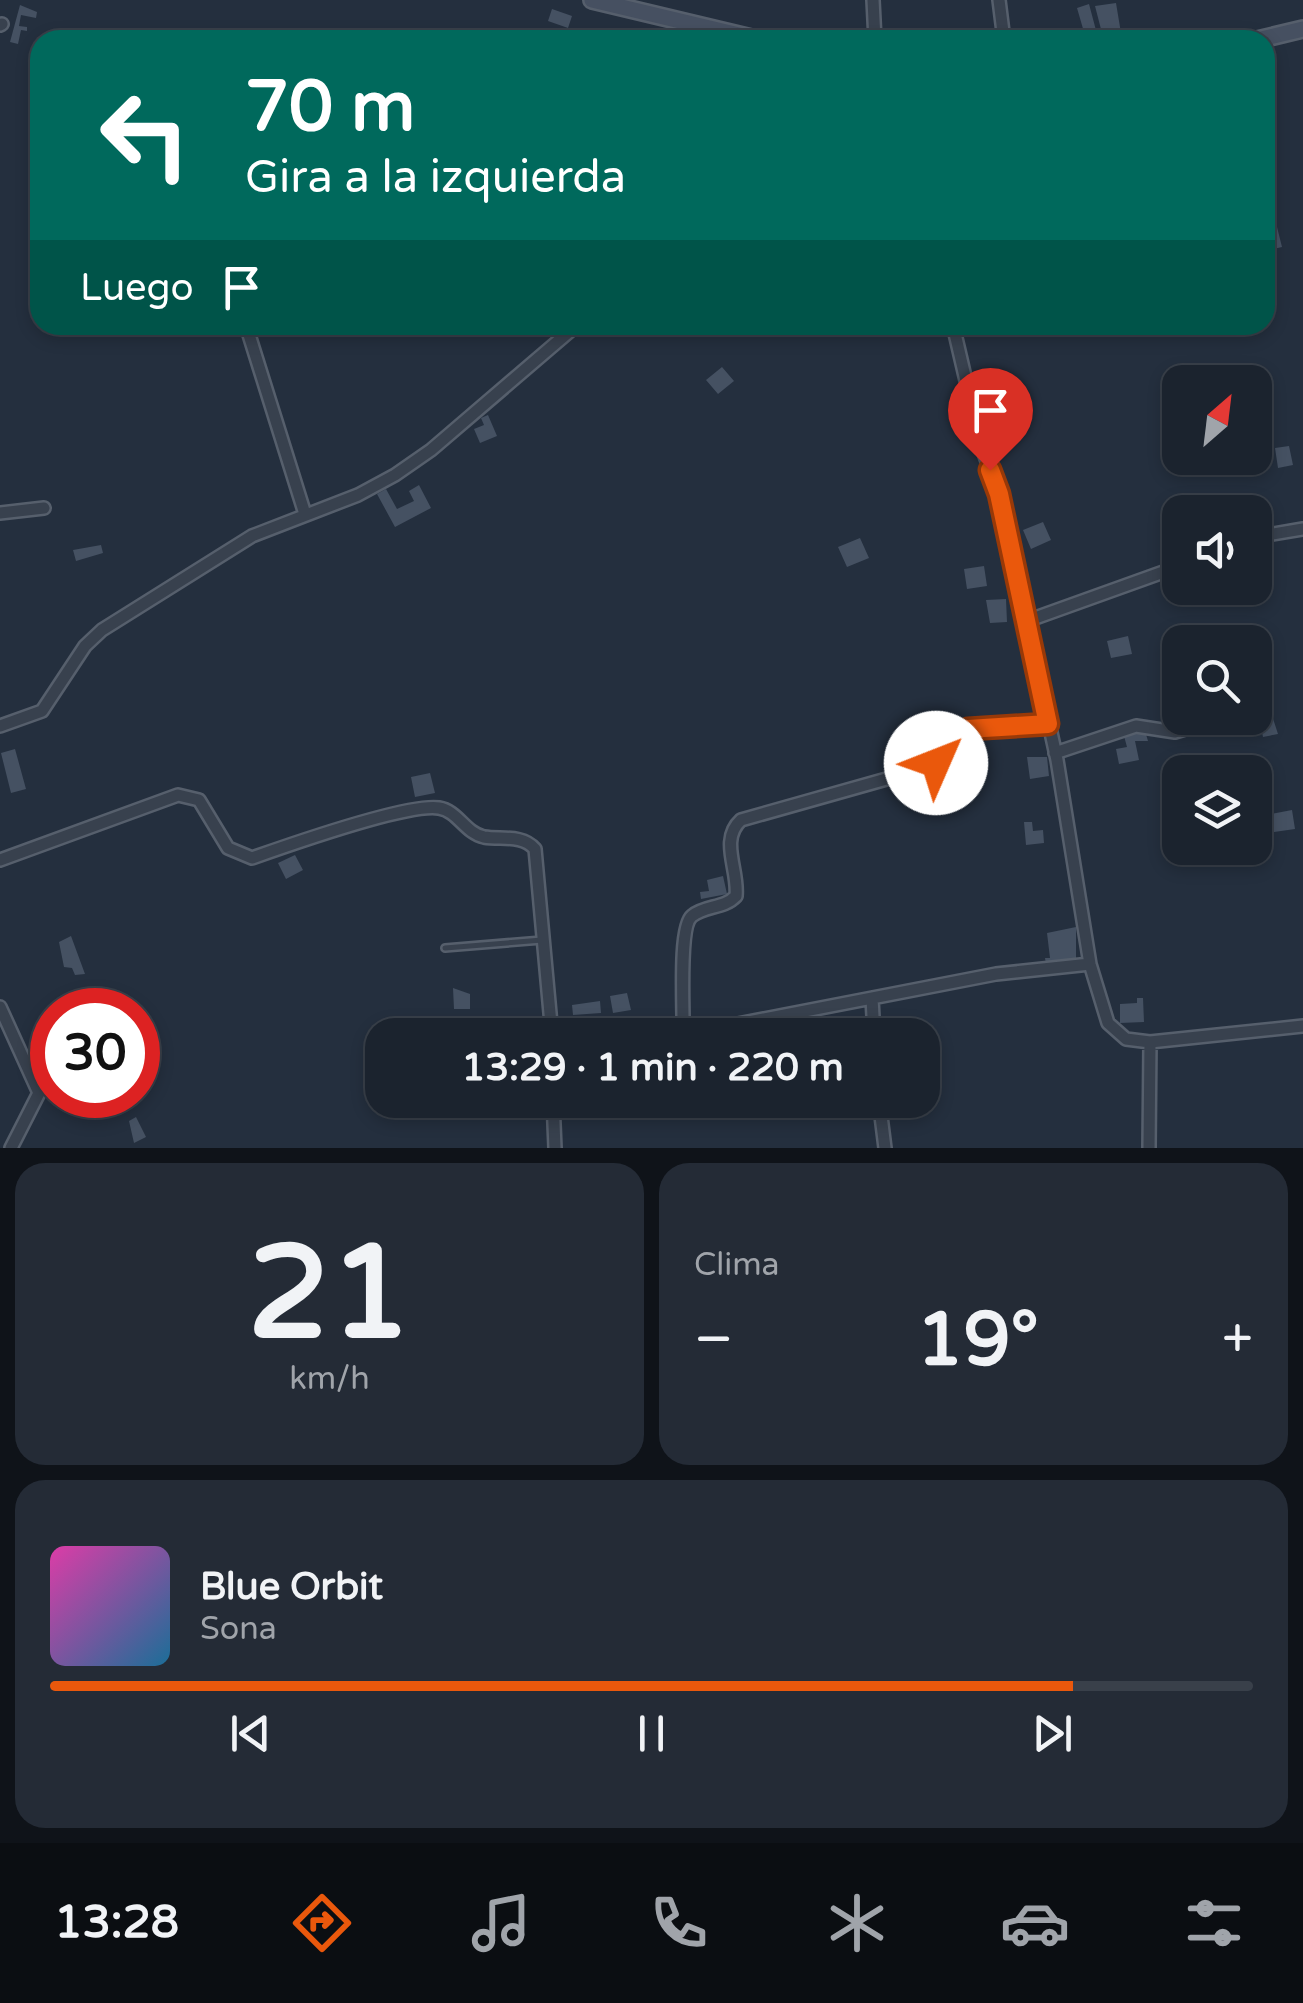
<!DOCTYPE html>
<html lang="es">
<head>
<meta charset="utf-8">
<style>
  :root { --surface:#1b232e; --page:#242b36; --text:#f1f3f6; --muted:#a0a4aa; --line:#39404a; --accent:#ea580c }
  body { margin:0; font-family:"Varela Round",sans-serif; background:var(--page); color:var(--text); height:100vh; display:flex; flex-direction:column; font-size:38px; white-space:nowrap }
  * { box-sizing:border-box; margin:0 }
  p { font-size:32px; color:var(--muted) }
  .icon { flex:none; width:55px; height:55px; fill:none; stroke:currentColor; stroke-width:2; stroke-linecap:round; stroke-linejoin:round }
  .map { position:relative; height:1148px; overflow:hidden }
  .sheet { display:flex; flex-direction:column; gap:15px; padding:15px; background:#0f1319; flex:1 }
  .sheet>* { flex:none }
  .top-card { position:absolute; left:30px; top:30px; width:1245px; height:305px; border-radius:30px; box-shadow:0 5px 15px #0003,0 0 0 2px var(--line); background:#00695c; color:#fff; overflow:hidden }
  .needle { width:65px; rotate:28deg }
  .tools { position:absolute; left:1162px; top:365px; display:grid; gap:20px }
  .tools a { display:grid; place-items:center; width:110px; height:110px; border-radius:20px; background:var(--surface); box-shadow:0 5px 15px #0003,0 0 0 2px var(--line); font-size:50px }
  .speed { position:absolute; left:30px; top:988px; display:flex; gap:20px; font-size:50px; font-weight:700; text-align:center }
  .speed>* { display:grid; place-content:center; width:130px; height:130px; border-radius:50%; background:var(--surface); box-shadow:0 5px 15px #0003,0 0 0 2px var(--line); line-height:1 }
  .speed .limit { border:15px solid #d22; background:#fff; color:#111 }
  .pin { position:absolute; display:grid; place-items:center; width:85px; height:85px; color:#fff; margin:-102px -42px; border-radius:50% 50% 50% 0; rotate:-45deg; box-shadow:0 0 10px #0007 }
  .pin .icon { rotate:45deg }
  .me { position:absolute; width:110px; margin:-55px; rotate:46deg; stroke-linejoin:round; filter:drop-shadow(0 0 8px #0008) }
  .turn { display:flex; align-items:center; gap:35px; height:210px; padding:0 50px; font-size:45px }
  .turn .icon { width:130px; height:130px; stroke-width:2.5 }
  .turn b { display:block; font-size:70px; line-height:85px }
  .then { display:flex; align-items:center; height:95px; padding:0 50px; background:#0003; gap:20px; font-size:38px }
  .big { font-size:75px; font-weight:800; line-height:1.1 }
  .sheet .widget { flex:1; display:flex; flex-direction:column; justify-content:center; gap:15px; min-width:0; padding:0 35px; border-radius:30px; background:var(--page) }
  .sheet .dial { align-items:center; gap:0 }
  .dial b { font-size:130px; line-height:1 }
  .song { display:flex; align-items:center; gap:30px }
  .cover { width:120px; height:120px; border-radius:15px; background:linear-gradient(135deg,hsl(320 70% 55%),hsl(200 70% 35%)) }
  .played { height:10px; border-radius:5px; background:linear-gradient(90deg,var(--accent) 85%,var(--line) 85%) }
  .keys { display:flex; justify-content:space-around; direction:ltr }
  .heat { display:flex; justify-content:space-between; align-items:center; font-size:55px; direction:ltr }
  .sheet .tiles { flex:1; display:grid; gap:15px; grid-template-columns:1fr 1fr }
  .widget:last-child { grid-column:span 2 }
  .trip { position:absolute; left:365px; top:1018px; width:575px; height:100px; border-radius:30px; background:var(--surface); box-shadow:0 5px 15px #0003,0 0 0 2px var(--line); font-weight:800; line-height:100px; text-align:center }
  .dock { display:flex; height:160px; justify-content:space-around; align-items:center; background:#0b0e12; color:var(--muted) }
  .dock .icon { width:70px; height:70px }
  .dock .active { color:var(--accent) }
  .dock b { font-size:45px; color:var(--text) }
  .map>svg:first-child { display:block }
  .building { fill:#455162 }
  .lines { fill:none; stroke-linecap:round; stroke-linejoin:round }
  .service-casing { stroke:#565f6c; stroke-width:10 }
  .minor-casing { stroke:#565f6c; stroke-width:16 }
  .secondary-casing { stroke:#565f6c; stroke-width:20 }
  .service { stroke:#38414e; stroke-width:5 }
  .minor { stroke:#38414e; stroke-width:11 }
  .secondary { stroke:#465061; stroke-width:15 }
  .route-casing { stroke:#983908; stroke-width:25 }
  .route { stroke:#ea580c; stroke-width:18 }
</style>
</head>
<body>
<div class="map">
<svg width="1303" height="1148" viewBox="0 0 1303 1148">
  <rect width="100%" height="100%" fill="#242f3e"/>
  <path class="building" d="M1116,3L1121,33L1103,37L1095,6Z
    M1089,4L1097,34L1086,39L1077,8Z
    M20,5L37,12L36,18L21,15L19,26L27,27V31L21,30L18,44L10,42Z
    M552,9L572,16L568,28L548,21Z
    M1277,227L1282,247L1265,251V230Z
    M722,367L734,381L718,394L706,380Z
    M488,415L497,436L480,443L474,429L484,425L481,418Z
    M1289,446L1293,465L1278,468L1275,448Z
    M419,485L431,508L395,527L377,494L386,489L397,509L414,501L409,491Z
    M1043,522L1051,540L1031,549L1023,530Z
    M860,538L869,558L847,567L838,547Z
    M101,545L103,553L76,561L73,550Z
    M984,566L987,586L967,589L964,569Z
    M1006,599L1007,622L990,623L986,600Z
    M1128,636L1132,654L1111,658L1107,641Z
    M1266,697L1278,734L1263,737L1260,723L1240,727L1237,718H1255V703Z
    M1145,731L1148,741H1135L1139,760L1119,764L1116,749L1127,747L1124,736Z
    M15,749L26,789L11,793L1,753Z
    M1027,757H1047L1049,776L1030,779Z
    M430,773L435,793L415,797L411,777Z
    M1292,810L1295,829L1274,832L1271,814Z
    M1024,822H1032L1033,831L1043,830L1044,843L1026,845Z
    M295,855L303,870L286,879L278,863Z
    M723,876L727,894L701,899L700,892L709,891L707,880Z
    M1076,927V959L1046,964L1045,958H1050L1047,933Z
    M71,936L85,974L75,975L72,968L64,967L59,942Z
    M453,988L470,994V1009H454Z
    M627,993L631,1010L613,1013L610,996Z
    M1137,998H1143L1144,1022L1120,1023V1004L1137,1003Z
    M600,1001L601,1013L573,1015L572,1005Z
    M136,1117L146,1137L134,1143L129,1121Z"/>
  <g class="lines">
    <g class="service-casing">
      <path id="service" d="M445,948L542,940"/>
    </g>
    <g class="minor-casing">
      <path id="minor" d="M873,0L875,40
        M999,0L1004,40
        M0,25L2,24
        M246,325L305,514
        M953,325L981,445L999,494L1057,760L1090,964L1108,1023L1126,1039L1150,1042L1303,1026
        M0,513L44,508
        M1255,537L1303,529
        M1024,622L1180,566
        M0,726L42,711L85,646L102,630L252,536L358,495L395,475L431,450L577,325
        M1055,753L1136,726L1175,732L1222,718
        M0,860L178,795L199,800L228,848L252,858C286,846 408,803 439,808C458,811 465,833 484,837C501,840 522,834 535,849L552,1035
        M872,998L874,1035
        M0,1007L39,1093L11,1148
        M681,1035L996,974L1090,964
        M683,1035C684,1013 678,927 692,916C705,905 724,909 736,896C739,870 719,840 741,820L929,767L968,729L1048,723
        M553,1100L555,1148
        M879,1100L885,1148
        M1149,1148L1150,1042"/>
    </g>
    <g class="secondary-casing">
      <path id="secondary" d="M592,0L760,40
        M1257,40L1303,29"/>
    </g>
    <use href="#service" class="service"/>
    <use href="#minor" class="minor"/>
    <use href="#secondary" class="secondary"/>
  </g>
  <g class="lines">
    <g class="route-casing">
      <path id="route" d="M936,763L968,729L1048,724L999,494L990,470"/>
    </g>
    <use href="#route" class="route"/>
  </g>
</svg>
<div class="tools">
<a><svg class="needle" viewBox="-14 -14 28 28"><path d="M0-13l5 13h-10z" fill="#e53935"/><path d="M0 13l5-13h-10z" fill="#a0a4aa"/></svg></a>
<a><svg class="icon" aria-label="sound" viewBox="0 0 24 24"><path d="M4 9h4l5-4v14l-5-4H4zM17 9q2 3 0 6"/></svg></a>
<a><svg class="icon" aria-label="search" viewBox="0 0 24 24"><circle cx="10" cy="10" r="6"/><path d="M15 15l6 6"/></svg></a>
<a><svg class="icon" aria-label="layers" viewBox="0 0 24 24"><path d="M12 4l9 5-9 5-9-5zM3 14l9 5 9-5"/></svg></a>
</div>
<div class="speed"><div class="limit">30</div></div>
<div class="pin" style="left:990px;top:470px;background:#d93025"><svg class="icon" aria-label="arrive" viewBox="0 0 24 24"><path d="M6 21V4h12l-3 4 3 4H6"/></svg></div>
<svg class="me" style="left:936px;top:763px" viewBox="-20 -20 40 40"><circle r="19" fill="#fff"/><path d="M0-13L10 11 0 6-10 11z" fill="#ea580c"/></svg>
<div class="trip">13:29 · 1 min · 220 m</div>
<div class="top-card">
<div class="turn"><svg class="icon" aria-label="left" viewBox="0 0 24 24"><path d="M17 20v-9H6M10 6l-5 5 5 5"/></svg><div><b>70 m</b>Gira a la izquierda</div></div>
<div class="then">Luego<svg class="icon" aria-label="arrive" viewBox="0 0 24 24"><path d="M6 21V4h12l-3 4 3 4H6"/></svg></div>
</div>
</div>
<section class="sheet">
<div class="tiles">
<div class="widget dial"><b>21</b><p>km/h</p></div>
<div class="widget"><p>Clima</p>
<div class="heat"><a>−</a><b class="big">19°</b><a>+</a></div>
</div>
<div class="widget">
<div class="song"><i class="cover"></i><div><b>Blue Orbit</b><p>Sona</p></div></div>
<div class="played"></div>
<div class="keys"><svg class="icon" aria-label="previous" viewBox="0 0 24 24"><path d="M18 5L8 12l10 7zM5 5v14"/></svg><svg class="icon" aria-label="pause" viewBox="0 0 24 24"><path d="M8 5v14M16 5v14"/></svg><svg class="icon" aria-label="next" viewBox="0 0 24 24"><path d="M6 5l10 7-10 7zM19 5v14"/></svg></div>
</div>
</div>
</section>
<nav class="dock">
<b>13:28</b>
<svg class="icon active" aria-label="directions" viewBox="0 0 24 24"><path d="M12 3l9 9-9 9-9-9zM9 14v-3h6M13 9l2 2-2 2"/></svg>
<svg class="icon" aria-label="music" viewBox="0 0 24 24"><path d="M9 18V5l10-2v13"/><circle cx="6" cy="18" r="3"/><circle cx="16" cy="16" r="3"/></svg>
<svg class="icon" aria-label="phone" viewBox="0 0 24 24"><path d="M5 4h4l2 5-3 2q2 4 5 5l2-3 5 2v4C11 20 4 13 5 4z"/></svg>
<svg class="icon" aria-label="climate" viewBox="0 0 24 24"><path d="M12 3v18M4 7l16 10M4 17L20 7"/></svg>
<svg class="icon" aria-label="car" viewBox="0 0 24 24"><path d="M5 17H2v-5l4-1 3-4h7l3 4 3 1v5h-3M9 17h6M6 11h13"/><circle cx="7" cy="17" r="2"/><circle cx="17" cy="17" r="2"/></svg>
<svg class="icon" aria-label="filters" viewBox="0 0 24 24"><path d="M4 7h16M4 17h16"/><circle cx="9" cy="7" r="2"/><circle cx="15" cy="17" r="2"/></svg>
</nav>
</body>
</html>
